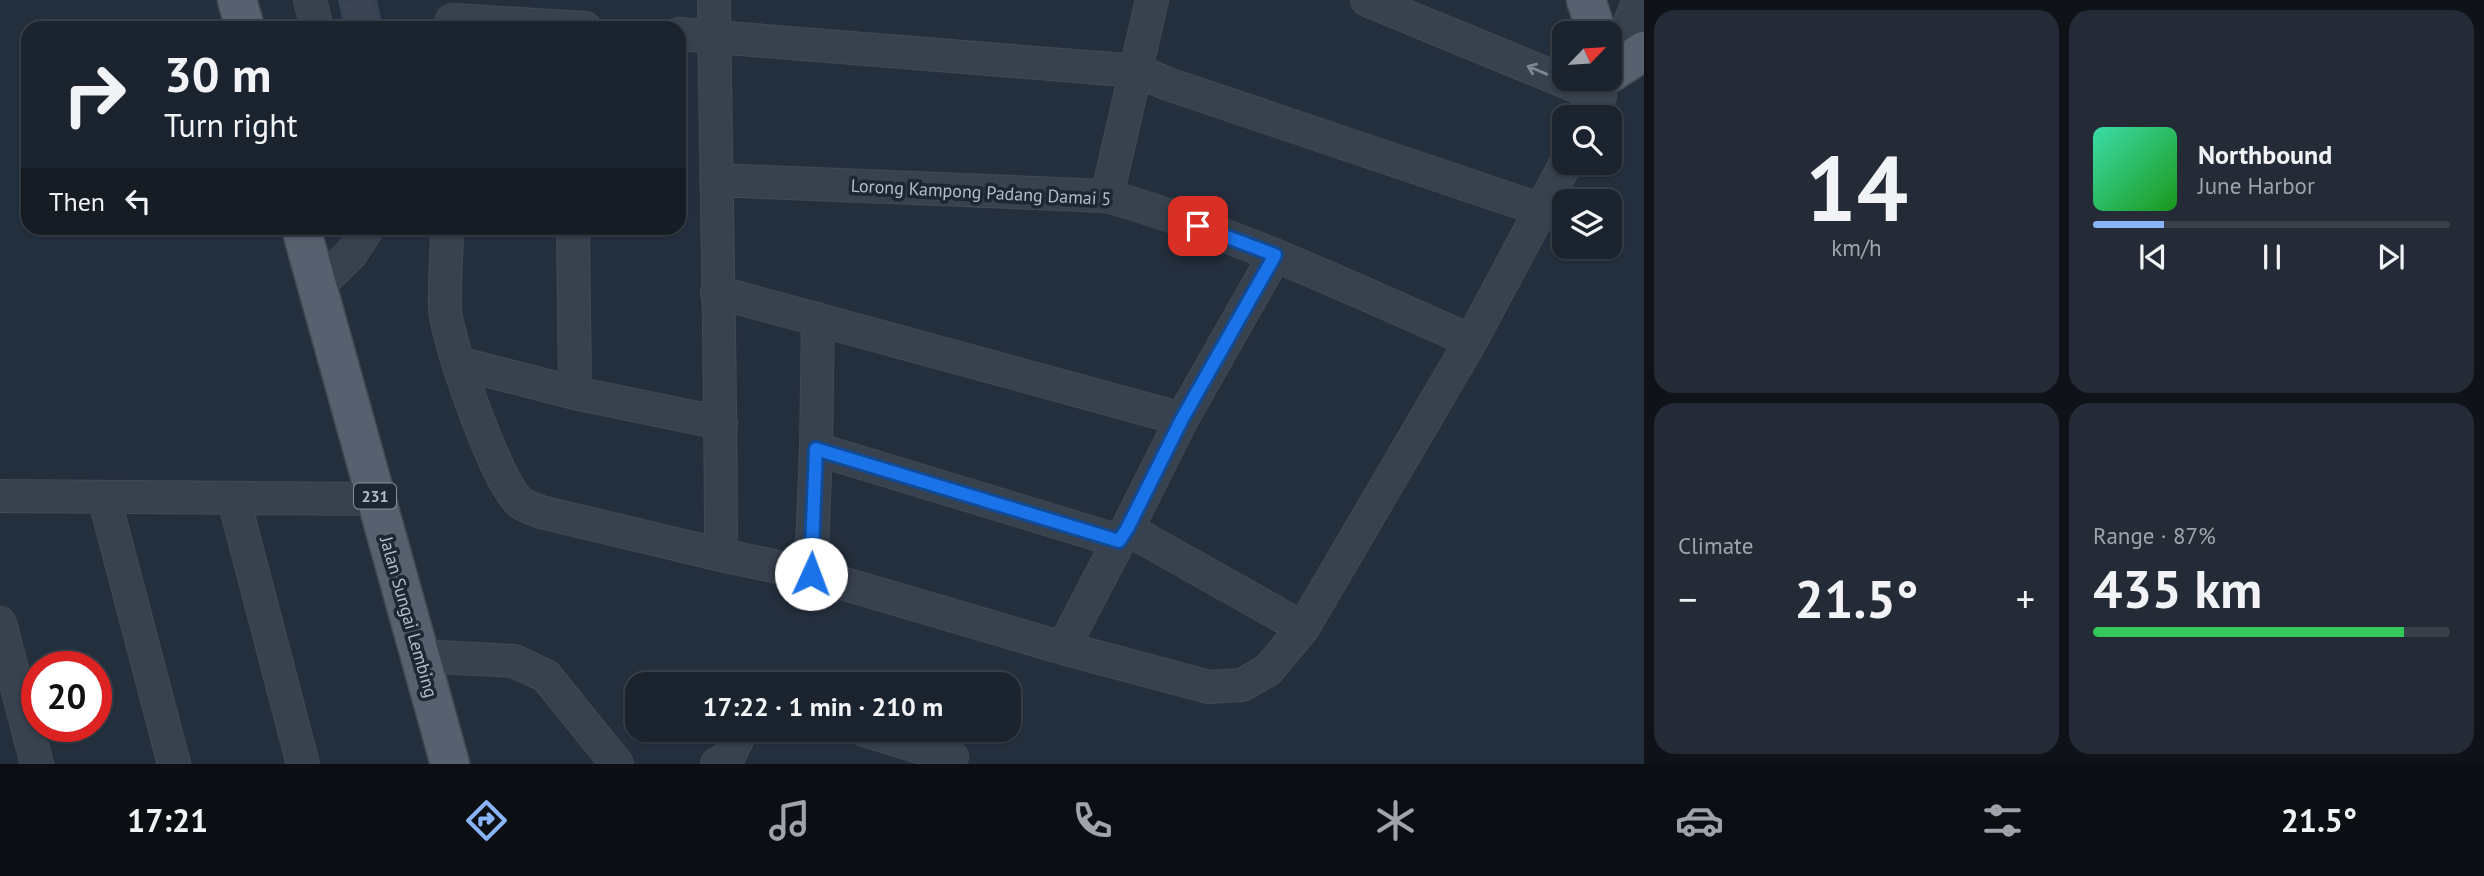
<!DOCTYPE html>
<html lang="en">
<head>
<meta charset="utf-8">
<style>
  :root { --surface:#1b232e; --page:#242b36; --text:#f1f3f6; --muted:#a0a4aa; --line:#39404a; --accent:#8ab4f8 }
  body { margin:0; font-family:"PT Sans",sans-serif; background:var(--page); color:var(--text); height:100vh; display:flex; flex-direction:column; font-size:26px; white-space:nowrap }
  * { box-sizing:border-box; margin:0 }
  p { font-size:23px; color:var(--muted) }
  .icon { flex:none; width:38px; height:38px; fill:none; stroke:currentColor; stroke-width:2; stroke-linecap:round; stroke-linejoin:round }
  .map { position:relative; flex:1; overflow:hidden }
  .drawer { display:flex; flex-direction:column; gap:10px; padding:10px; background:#0f1319; width:840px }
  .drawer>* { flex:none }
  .guide { position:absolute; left:21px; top:21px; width:665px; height:214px; border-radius:21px; box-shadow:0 2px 5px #0004,0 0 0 2px var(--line); background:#1b232e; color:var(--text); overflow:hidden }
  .needle { width:46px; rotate:65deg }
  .controls { position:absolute; left:1552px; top:21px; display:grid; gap:14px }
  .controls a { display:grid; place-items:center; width:70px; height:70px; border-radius:14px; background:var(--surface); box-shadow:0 2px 5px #0004,0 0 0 2px var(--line); font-size:35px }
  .speed { position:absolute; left:21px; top:651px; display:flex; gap:14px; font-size:35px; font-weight:700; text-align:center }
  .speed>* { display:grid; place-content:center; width:91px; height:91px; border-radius:50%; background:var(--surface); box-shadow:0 2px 5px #0004,0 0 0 2px var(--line); line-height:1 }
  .speed .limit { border:10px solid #d22; background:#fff; color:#111 }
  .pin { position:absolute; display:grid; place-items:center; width:60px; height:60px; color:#fff; margin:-30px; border-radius:14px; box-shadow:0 4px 10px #0006 }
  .me { position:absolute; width:77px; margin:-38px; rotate:2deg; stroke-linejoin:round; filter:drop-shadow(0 0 5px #0008) }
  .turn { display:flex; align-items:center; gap:24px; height:147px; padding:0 28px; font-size:32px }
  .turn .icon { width:91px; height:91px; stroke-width:2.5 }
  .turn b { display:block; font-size:49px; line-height:60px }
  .then { display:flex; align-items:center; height:66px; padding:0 28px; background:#0003; gap:14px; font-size:26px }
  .big { font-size:52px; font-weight:800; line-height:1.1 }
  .drawer .widget { flex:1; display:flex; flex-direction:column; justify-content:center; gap:10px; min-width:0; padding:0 24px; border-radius:21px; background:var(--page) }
  .drawer .dial { align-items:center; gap:0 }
  .dial b { font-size:91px; line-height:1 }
  .song { display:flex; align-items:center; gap:21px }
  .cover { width:84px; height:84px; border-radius:10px; background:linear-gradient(135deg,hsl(160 70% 55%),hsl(120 70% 35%)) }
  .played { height:7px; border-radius:4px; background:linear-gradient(90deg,var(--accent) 20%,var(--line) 20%) }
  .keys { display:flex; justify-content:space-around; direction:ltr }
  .heat { display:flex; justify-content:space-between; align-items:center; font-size:38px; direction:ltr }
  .charge { height:10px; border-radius:5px; background:linear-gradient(90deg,#34c759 87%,var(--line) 0) }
  .drawer .tiles { flex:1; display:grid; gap:10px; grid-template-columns:repeat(2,1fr) }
  .trip { position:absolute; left:625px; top:672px; width:396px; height:70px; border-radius:21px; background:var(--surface); box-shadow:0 2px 5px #0004,0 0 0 2px var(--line); font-weight:800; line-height:70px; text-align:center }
  .tabs { display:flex; height:112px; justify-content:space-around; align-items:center; background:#0b0e12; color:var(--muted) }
  .tabs .icon { width:49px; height:49px }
  .tabs .current { color:var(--accent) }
  .tabs b { font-size:32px; color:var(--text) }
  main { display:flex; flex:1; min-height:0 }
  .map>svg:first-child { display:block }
  .building { fill:#364354 }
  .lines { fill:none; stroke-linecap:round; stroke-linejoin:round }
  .minor-tunnel { stroke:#3a4453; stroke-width:32; stroke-dasharray:32 16; stroke-linecap:butt }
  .minor-casing { stroke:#414a57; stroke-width:34 }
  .major-casing { stroke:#414a57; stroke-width:41 }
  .minor { stroke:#38414e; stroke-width:32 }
  .major { stroke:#56606e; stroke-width:38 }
  .oneway { stroke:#7c8592 }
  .route-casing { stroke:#114b97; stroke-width:18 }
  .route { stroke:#1a73e8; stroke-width:12 }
  .labels { text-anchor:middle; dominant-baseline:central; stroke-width:7; stroke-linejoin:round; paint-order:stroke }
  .shield { fill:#1d2633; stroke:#878f9c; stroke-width:2 }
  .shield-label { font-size:16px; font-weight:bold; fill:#b4bcc9 }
  .street-label { font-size:18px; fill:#b4bcc9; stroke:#1d2633 }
</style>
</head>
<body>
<main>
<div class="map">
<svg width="1644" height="764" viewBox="0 0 1644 764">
  <rect width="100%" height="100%" fill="#242f3e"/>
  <path class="building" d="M338,0H377L383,28H344Z"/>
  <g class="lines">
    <path class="minor-tunnel" d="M357,0L363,28"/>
    <g class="minor-casing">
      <path id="minor" d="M310,0L317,28
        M714,0C716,185 721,370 721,555
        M1367,0L1600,96
        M452,20L585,28
        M679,34L1137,71L1168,84L1542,210
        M1610,72L1639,0
        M716,180L1107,196C1233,232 1351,288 1471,341
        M1107,196L1152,0
        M447,228C447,254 444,282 445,309C447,340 497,486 521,503C526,507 535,509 541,512L721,555L811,574L1063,648L1209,687L1242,685L1268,670L1303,628L1471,341L1566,163
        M573,228L575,393
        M317,287L351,254L368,228
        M717,292L1182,419
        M458,363L575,393L721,423
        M816,449L1119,541
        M0,496L376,499
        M104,497L174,764
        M234,500L303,764
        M1127,529L1303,628
        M811,574L816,449L818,319
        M0,623L37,764
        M1063,648L1119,541L1127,529L1182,419L1275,255
        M420,656L514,661L546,676L617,764
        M864,730L952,757
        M717,764L728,758L742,730"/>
    </g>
    <g class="major-casing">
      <path id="major" d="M237,0L245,28
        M1586,0L1597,33
        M1610,73L1644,51
        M301,228L450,764"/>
    </g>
    <use href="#minor" class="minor"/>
    <use href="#major" class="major"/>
  </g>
  <defs><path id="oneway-shaft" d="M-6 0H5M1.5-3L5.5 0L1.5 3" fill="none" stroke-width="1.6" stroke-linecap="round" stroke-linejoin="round" transform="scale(1.75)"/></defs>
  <use class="oneway" href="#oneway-shaft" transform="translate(1537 70) rotate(-157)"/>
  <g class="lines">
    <g class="route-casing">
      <path id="route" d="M811,574L816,449L1119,541L1127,529L1182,419L1275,255L1198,226"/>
    </g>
    <use href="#route" class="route"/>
  </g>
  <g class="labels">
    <rect class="shield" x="354" y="483.5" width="42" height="25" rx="5"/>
    <g class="shield-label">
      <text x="375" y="496">231</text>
    </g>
    <g class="street-label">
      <text transform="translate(981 192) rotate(3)">Lorong Kampong Padang Damai 5</text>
      <text transform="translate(409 617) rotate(74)">Jalan Sungai Lembing</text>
    </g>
  </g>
</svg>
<div class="controls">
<a><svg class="needle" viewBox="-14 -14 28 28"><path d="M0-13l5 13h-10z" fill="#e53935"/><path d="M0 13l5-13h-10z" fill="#a0a4aa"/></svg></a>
<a><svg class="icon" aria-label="search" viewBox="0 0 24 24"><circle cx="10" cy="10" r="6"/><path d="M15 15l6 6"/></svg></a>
<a><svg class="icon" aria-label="layers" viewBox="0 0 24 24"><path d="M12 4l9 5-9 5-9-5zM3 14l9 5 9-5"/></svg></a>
</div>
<div class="speed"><div class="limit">20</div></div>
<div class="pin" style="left:1198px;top:226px;background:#d93025"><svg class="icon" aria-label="arrive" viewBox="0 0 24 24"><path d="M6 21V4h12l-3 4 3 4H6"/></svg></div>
<svg class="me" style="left:811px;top:574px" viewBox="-20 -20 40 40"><circle r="19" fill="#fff"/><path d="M0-13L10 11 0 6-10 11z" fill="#1a73e8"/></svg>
<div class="trip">17:22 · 1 min · 210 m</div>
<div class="guide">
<div class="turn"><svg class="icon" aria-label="right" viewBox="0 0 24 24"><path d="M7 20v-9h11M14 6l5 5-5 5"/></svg><div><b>30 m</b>Turn right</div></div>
<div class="then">Then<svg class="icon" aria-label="left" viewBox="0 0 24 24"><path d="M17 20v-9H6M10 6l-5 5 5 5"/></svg></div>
</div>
</div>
<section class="drawer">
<div class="tiles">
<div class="widget dial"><b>14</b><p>km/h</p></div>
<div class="widget">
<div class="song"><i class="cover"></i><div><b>Northbound</b><p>June Harbor</p></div></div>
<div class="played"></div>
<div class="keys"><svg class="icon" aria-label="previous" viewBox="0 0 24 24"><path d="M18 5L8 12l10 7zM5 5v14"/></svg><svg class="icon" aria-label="pause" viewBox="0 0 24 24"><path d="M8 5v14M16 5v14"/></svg><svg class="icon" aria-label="next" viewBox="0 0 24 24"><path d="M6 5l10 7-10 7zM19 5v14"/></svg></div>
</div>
<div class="widget"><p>Climate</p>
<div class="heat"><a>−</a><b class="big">21.5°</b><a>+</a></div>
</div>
<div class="widget"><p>Range · 87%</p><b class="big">435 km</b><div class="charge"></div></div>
</div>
</section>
</main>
<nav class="tabs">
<b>17:21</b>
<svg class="icon current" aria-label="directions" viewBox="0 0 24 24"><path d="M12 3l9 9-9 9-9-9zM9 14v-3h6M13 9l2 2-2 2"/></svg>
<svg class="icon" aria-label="music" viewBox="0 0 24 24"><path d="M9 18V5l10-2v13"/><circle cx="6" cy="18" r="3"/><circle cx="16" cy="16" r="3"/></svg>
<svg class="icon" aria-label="phone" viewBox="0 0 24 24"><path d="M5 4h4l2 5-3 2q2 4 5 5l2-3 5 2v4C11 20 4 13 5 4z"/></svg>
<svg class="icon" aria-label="climate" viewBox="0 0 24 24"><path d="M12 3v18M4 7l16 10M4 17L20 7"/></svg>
<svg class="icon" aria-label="car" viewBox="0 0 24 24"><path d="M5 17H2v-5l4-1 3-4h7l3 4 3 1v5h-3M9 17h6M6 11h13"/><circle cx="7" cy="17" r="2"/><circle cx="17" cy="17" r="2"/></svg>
<svg class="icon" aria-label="filters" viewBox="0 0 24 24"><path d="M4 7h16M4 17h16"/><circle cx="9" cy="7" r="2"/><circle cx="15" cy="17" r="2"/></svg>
<b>21.5°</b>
</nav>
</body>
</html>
